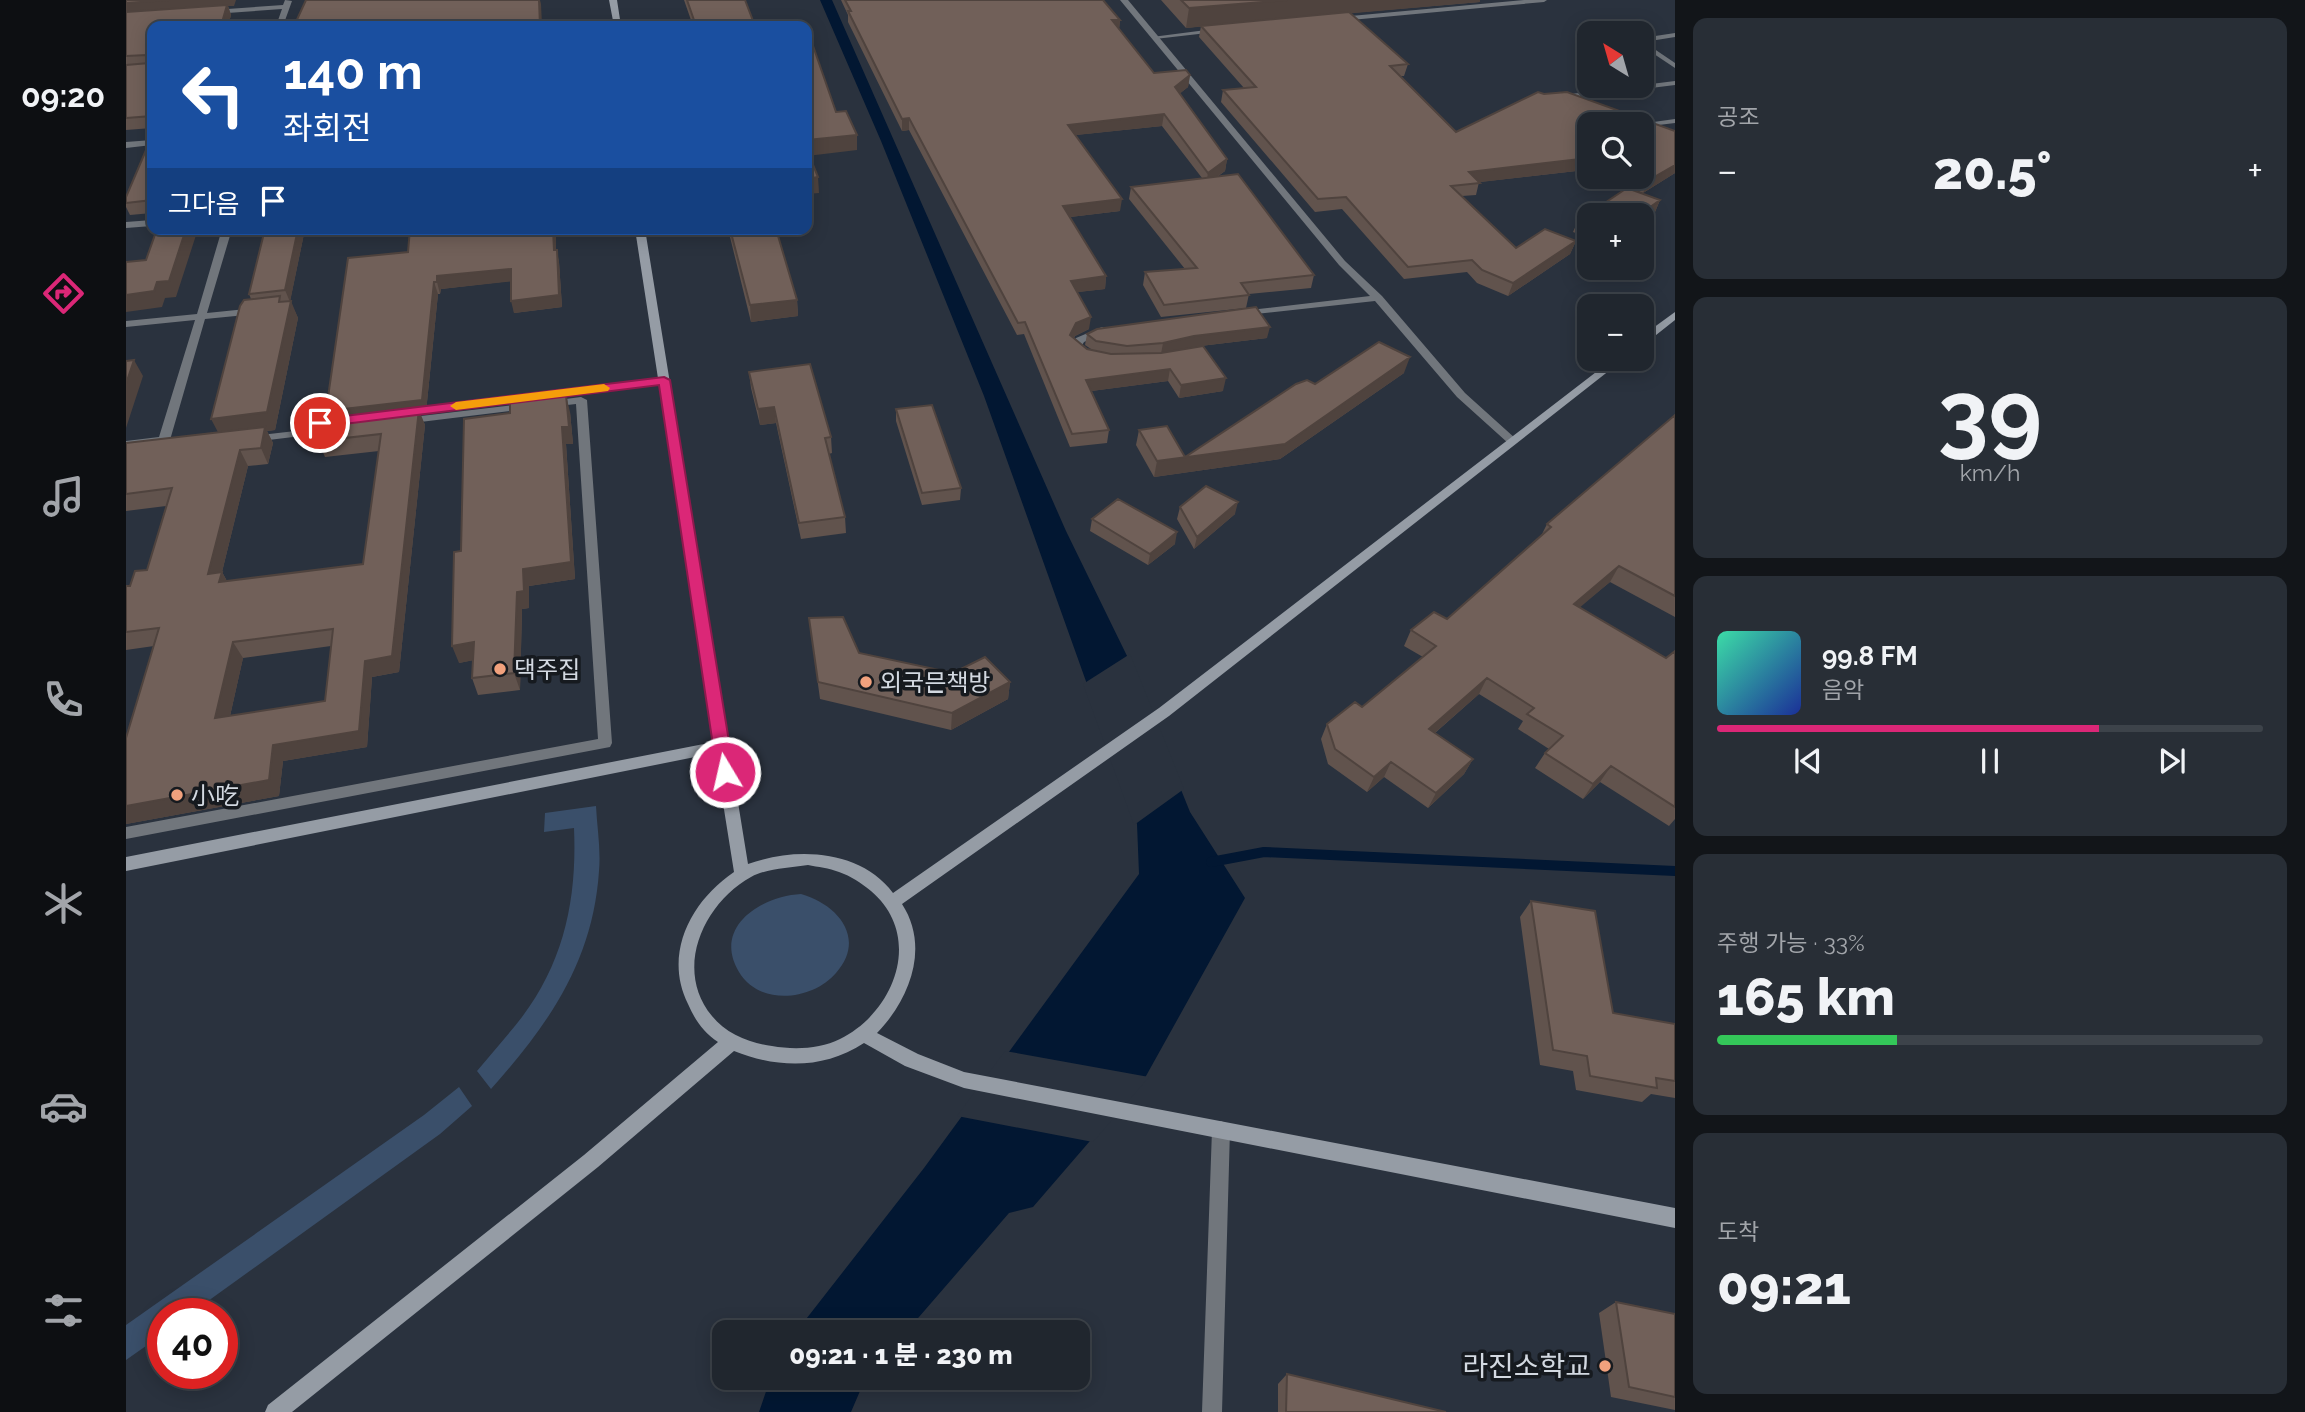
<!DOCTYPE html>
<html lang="ko">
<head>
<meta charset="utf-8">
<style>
  :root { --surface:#20262e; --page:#282e36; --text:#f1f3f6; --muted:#a2a5aa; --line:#3d434a; --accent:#db2777 }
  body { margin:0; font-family:Raleway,"Noto Sans KR",sans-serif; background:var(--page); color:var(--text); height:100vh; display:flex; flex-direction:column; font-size:26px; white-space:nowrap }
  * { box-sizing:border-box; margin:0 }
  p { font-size:23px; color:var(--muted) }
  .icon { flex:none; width:38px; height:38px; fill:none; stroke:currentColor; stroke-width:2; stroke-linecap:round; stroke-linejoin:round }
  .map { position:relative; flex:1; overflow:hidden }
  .drawer { display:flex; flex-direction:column; gap:18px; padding:18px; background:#121519; width:630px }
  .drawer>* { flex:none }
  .banner { position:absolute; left:21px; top:21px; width:665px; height:214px; border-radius:14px; box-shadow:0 4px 18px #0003,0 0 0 2px var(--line); background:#1a4fa0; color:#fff; overflow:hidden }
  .needle { width:46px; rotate:323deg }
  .controls { position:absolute; left:1451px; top:21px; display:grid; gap:14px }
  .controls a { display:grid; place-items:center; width:77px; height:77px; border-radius:14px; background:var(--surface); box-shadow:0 4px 18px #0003,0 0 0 2px var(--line); font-size:35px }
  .speed { position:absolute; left:21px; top:1298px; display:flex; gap:14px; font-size:35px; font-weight:700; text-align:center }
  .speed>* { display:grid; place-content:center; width:91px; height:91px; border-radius:50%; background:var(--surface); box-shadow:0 4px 18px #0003,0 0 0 2px var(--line); line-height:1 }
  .speed .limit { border:10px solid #d22; background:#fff; color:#111 }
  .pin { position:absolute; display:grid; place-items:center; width:60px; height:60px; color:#fff; margin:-30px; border:4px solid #fff; border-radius:50%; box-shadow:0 2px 7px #0007 }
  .me { position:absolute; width:77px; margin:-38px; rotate:351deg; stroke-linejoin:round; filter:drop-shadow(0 0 5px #0008) }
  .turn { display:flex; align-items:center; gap:24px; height:147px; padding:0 21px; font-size:32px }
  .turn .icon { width:91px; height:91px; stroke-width:2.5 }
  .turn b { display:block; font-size:49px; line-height:60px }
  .then { display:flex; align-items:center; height:66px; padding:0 21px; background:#0003; gap:14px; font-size:26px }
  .big { font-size:52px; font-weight:800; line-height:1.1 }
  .drawer .card { flex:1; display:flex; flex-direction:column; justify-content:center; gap:10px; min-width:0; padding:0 24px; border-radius:14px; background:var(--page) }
  .drawer .dial { align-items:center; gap:0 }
  .dial b { font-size:91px; line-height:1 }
  .song { display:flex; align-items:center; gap:21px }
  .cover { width:84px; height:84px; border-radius:10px; background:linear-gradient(135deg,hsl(160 70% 55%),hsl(230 70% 35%)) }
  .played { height:7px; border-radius:4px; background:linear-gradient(90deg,var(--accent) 70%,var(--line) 70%) }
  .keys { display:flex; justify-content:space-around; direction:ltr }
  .heat { display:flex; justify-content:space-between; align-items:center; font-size:38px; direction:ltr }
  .charge { height:10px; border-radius:5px; background:linear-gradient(90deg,#34c759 33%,var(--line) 0) }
  .trip { position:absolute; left:586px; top:1320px; width:378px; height:70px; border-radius:14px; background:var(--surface); box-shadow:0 4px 18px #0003,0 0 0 2px var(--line); font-weight:800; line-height:70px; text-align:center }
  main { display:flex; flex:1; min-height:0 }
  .tabs { display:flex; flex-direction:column; width:126px; justify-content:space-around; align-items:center; background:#0d0f12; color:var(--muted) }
  .tabs .icon { width:49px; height:49px }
  .tabs .current { color:var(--accent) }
  .tabs b { font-size:32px; color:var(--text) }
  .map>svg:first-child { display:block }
  .green { fill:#3a4f6a }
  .water { fill:#021732 }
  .pier { fill:#2a323e }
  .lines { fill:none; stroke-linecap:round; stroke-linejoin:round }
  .stream { stroke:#021732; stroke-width:10 }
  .lane { fill:#71767c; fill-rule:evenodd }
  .street { fill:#71767c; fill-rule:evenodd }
  .secondary { fill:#959ca5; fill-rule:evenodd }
  .wall { fill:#61534d; fill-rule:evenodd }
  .shaded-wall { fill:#4f433e }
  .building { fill:#716059; stroke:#4f433e; stroke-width:2; fill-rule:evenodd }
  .route { fill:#db2777; stroke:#8e194d; stroke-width:2 }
  .slow { fill:#f59e0b }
  .poi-dot { fill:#f1a17d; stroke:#161a1f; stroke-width:2.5 }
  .labels { text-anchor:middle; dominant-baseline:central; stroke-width:7; stroke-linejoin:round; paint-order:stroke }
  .poi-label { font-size:24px; fill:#d3d9e1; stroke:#161a1f; text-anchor:start }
  .near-poi-label { font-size:28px; fill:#d3d9e1; stroke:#161a1f; text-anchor:end }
</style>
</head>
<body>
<main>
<nav class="tabs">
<b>09:20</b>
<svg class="icon current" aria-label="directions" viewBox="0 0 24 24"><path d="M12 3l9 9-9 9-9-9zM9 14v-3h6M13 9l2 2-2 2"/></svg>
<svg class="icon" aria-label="music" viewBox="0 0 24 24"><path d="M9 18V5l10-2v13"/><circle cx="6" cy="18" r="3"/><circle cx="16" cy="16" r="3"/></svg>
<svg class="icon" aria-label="phone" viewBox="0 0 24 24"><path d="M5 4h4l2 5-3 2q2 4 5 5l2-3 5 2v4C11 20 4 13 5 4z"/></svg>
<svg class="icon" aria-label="climate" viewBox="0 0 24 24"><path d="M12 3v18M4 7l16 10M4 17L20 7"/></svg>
<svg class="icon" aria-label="car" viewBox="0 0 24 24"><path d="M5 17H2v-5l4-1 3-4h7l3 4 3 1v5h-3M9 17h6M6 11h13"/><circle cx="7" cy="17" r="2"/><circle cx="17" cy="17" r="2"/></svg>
<svg class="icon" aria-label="filters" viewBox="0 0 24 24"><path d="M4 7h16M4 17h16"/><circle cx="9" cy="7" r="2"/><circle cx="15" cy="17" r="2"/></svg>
</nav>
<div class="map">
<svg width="1549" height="1412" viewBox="0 0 1549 1412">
  <rect width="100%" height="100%" fill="#2a323e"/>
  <path class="green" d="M470,806C471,827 475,850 473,871C467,961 423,1024 365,1089L351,1071C366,1053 382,1035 396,1017C439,960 451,897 448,828L418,832L419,813Z
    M675,894C711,904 741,938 710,973C687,1000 634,1007 613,972C586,927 635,896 675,894Z
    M333,1087L346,1106L314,1134L64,1314H37V1334L0,1360V1325L298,1115Z"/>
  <path class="water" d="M694,0H706L940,531L1002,658L1064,812L1119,898L1020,1076L907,1207L883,1213L780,1332H670L798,1168L1013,874L1011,824L858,396L755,141Z
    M645,1377H740L725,1412H633Z"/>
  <path class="pier" d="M1004,654L1058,789L1008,825L957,684Z
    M879,1051L1023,1077L967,1142L831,1116Z"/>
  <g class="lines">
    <path class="stream" d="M1085,862L1138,852L1549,871"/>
    <path class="lane" d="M1398,0H1421L1418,2L1214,21L1211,19L1214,17Z
      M1088,29L1091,31L1090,32L1029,39L1026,37Z
      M1549,33V37L1518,42L1549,63V68L1516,46V38Z
      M1549,81V85L1437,99L1433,97L1437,95Z
      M1549,119V123L1516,127V124H1513Z"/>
    <path class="street" d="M159,0L166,1L157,26H150L156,9L87,14L83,12L87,10L157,5Z
      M994,0H1002L1219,261L1256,296L1339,393L1390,439V443H1382L1331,397L1249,301L1111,316L1110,314L1115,311L1244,296L1213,265Z
      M26,140V145L0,148V142Z
      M26,220V226L0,228V222Z
      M96,229H106L81,313L131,308L136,311L131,314L79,319L44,440L38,444L0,449V441L33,437L69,320L0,327V321L71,314Z
      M976,327L980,328V332L958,342L955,347L964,357L959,360L955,359L945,347L950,338Z
      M538,377L543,380L542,382L390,402L385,399L390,396Z
      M455,397L461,400L486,743L484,747L0,839V827L472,739L450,404L424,407L418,404L424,401Z
      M404,403L410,406L408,408L278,424L272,421L278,418Z
      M213,426L217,427V431L125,442L119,439L125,436Z
      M1095,1121L1101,1124L1104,1130L1096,1412H1076L1086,1130L1089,1124Z"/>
    <path class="secondary" d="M483,0H491L495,26H488Z
      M509,229H519L622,864C669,847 734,849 767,893L1033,708L1487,359H1498L1043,716L776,904C804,947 784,999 751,1033L792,1054L838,1072L1549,1208V1228L838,1088L779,1066L738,1043C697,1070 651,1068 608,1051L472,1167L166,1412H139L142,1405L458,1155L592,1042C577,1032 569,1020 562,1004C537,954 565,901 608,872L589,753L0,871V857L588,742ZM682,865C692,867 703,868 713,872C725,876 735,883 745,891C798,936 769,1012 714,1039C694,1049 668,1050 646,1046C624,1043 600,1034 586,1016C547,969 578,903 625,877C642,868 663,868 682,865Z
      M1549,312V320L1520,343L1516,344V336Z"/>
  </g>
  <path class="wall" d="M0,0L108,6H102L105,15L102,26H26V128L0,130Z
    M558,0H619L629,26L566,23Z
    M715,0H977L994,20L993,29L1028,73L1064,75L1062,87L1053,94L1101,159L1099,171L1091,177L1188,275L1185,288L1123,294L1120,308L1035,317L1017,285L1019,272L1059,269L1003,199L1005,187L1076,178L1036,126L949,135L994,211L944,217L980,276L979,289L951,292L963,329L949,336L948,338L961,349L968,351L959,345L961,334L1141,338L1066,347L1047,351L1097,391L1053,398L1042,381L965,391L983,430L981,443L944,447L898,334L891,335L783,130L776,131L722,22V15Z
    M1035,0H1354V2L1224,13L1282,64L1278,76H1274L1330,132L1412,92L1418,94L1441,92L1549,131V173L1517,193L1477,177H1516V124H1463V171L1459,170L1353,182L1350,195L1336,196L1390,248L1419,229L1450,241L1444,254L1382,296L1351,283L1341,272L1278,279L1216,209L1189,212L1095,102L1097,90L1118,88L1073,37L1075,26H1078L1060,28Z
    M26,136V213L4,215L0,207V197Z
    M1501,188L1534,200L1529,212L1516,221V215H1463V238L1447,232L1452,221Z
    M139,229H179L164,301L172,318L149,430L141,431L147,443L142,464L122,466L96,572L101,581L237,564L253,451L199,457L192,441L203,419L222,258L430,250L433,262L436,307L388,313L385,281L315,289L314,294H312L300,412L294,413L299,425L273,672L246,677L241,747L157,761L153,796L0,824V738L28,646L0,650V586H4L21,570L40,506L0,511V443L92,432L125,299L123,294ZM205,646L199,701L104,716L117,658Z
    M602,229H650L671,300L672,316L625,322Z
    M623,372L705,437L706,453L703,454L719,517L720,533L675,539L650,423L634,425L625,388Z
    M1278,373L1154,459L1028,477L1010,445L1013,430L1059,457L1189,384Z
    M770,409L835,488L834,500L796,505L770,421Z
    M444,412L447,444H440L449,579L403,586V608L396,609L394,690L352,695L346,678L347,660L333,663Z
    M1549,415V617L1484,582L1453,607L1540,658L1549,651V819L1543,826L1474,782L1457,799L1409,768L1419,753L1423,749L1392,729L1397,721L1353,694L1309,733L1347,759L1338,774L1302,808L1258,777L1241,792L1202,764L1195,739L1201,724L1236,707L1297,657L1278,646L1285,630L1321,619L1415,536L1421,524Z
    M1054,507L1109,514L1068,549L1051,519Z
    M966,519L1049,544L1022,565L964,531Z
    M683,618L733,653L827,673L884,682L882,699L825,730L694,699Z
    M1405,901L1487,1013L1549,1024V1098L1525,1094L1516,1102L1450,1090L1447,1071L1414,1065L1394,917Z
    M1490,1302L1549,1314V1410L1485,1397L1473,1313Z
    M1161,1374L1320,1412H1152V1384Z"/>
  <path class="shaded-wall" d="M43,0H110L108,6H102L105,15L102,26L0,14V3Z
    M413,0H414L415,4L416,26H414Z
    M1161,0H1354V2L1060,28L1063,8Z
    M986,20H994L993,31Z
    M1064,75L1062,87L1047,99L1049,87Z
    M1038,114L1036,126L941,136L942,125Z
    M783,118V130L776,131V119Z
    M731,135V150L681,156V140Z
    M1463,158L1459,170L1338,184L1343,172Z
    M1101,159L1099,171L1080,184L1082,173Z
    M1549,165V173L1517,193L1523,180Z
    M692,177L693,193L681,194V179Z
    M996,199L994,211L936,218L937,206Z
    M1534,200L1529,212L1516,221V215H1513Z
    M60,229H72L50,297L39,298L36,307L0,312V295L31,282Z
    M172,229H179L164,302L159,290Z
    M427,229H430V262L428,250Z
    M1450,241L1444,254L1382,296L1387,283Z
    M431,250L433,262L436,307L388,313L385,301Z
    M385,269L388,281L315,289L314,294L311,282V276Z
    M980,276L979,289L944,293L945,281Z
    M308,282L312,294L300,412L294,413L299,425L273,672L246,677L241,747L157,761L153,796L0,824V806L147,745L233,731L239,661L292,413L205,424L200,411Z
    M671,300L672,316L625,322L624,305Z
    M165,301L172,318L149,430L141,431L147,443L142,464L135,448L94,436L85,419Z
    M965,317L963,329L949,336L942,347L944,335L950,323Z
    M1144,327L1141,338L1066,347L1035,354L1037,343L1068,336Z
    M1284,357L1278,373L1154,459L1028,477L1031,461L1159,444Z
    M8,360L17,376L0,428V384Z
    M1044,369L1042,381L958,392L960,380Z
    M1100,378L1097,391L1053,398L1055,385Z
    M440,395L444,412L447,444H440L449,579L403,586V608L396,609L394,690L388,673L391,592L436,427Z
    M648,407L650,423L634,425L632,409Z
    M114,450L122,466L96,572L105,589L82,574Z
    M1112,502L1109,514L1068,549L1071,537Z
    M1051,532L1049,544L1022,565L1024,554Z
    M1493,566L1484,582L1439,620L1448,604Z
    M107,642L117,658L100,734L89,718Z
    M348,642L354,659L333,663L326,646Z
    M1361,678L1353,694L1295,745L1303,729Z
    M884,682L882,699L825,730L826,713Z
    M1347,759L1338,774L1302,808L1310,793Z
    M1265,762L1258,777L1241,792L1248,777Z
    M1485,766L1474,782L1457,799L1467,784Z"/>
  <path class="building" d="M0,0H43L0,3Z
    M180,0H413L414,26H168Z
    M561,0H619L629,26H557L556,24L569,23Z
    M719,0H977L994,20H986L1028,73L1060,70L1064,75L1049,87L1101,159L1082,173L1038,114L942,125L996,199L937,206L980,276L945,281L965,317L950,323L944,335L961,349L985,354L1035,353L1077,346L1100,378L1055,385L1044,369L960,380L983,430L946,434L899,322L892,323L783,118L776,119L722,11H725Z
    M1055,0H1161L1063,8Z
    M101,5L95,26H26V116L0,118V65L23,63L24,57L21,55L0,56V12Z
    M1223,12L1282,64L1264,66L1330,132L1412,92L1418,94L1441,92L1549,131V165L1523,180L1513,177H1516V124H1463V158L1343,172L1354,183L1325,186L1390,248L1419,229L1450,241L1387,283L1356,270L1346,260L1282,267L1220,197L1192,199L1097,90L1130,87L1075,26Z
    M681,43H686L710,112L720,111L731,135L681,140Z
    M26,136V200L0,203V197Z
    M681,150L692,177L681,179Z
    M1112,174L1188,275L1115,283L1123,295L1038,305L1019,272L1071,268L1005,187Z
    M1501,188L1534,200L1513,215H1463V225L1452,221Z
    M31,229H60L43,281L31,282L28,291L0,295V262L20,260Z
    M139,229H172L159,290L123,294Z
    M284,229H427L428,250H431L433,295L385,301V269L311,276V282H308L296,400L200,411L222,258L282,252Z
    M604,229H650L671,300L624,305Z
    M154,296L153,302L165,301L141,412L85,419L114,306L118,300Z
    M1130,307L1144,327L1068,336L1037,343L1001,346L970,341L961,334L971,329Z
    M1253,342L1284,357L1159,444L1031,461L1013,430L1041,426L1059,457L1170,384L1181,380L1189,384Z
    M8,360L0,384V361Z
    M684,364L705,437L699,438L719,517L673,523L648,407L632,409L623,372Z
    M440,395L443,427H436L445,562L397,569L398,591L391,592L388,673L346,678L348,642L326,646L328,552L335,551L338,419L384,413V402Z
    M806,405L835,488L796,493L770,409Z
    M293,409L266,656L239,661L233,731L147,745L143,780L0,806V738L33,628L0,632V586H4L9,571L21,570L46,488L0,494V443L139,427L135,448L114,450L82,574L96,572L93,582L237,564L255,434L192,441L196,420ZM207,629L199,701L89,718L107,642Z
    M1549,415V596L1493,566L1448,604L1540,658L1549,651V807L1485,766L1467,784L1419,753L1437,736L1401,714L1408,708L1361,678L1303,729L1347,759L1310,793L1265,762L1248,777L1209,749L1201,724L1229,702L1236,707L1310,646L1285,630L1308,612L1321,619L1425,527L1421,524Z
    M1080,486L1112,502L1071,537L1054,507Z
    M992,499L1051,532L1024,554L966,519Z
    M717,617L733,653L827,673L859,657L884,682L826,713L692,682L683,618Z
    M1405,901L1469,911L1487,1013L1549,1024V1081L1530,1078L1531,1088L1464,1076L1461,1056L1427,1050Z
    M1490,1302L1549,1314V1397L1503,1387Z
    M1161,1374L1320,1412H1160Z"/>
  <path class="route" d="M538,377L544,380L608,772L605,776H593L591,772L533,385L194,427L188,423L194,419Z"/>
  <path class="slow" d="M478,384L484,388L482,391L330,410L324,406L330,402Z"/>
  <g class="poi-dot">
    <circle cx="374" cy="669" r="7"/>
    <circle cx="740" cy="682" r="7"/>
    <circle cx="51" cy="795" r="7"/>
    <circle cx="1479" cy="1366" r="7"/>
  </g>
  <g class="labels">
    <g class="poi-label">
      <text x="388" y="669">댁주집</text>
      <text x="754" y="682">외국믄책방</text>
      <text x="65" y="795">小吃</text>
    </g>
    <g class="near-poi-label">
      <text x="1465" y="1366">라진소학교</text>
    </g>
  </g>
</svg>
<div class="controls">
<a><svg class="needle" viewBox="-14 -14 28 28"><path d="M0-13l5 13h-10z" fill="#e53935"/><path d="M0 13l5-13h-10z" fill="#a2a5aa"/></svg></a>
<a><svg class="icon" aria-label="search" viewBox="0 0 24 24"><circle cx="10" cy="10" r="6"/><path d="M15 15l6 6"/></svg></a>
<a>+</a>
<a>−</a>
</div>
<div class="speed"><div class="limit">40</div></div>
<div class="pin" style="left:194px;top:423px;background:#d93025"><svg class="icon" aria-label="arrive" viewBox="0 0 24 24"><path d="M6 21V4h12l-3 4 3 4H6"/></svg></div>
<svg class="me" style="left:599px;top:772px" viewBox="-20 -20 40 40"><circle r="17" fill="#db2777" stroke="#fff" stroke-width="3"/><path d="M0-11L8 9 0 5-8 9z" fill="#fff"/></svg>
<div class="trip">09:21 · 1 분 · 230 m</div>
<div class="banner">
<div class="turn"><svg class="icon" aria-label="left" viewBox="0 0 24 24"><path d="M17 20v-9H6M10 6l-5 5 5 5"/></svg><div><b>140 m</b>좌회전</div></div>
<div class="then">그다음<svg class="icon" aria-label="arrive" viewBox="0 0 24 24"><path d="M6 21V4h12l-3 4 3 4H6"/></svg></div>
</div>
</div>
<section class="drawer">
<div class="card"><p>공조</p>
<div class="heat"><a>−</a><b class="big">20.5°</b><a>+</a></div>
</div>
<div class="card dial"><b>39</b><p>km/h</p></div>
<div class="card">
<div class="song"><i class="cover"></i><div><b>99.8 FM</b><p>음악</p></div></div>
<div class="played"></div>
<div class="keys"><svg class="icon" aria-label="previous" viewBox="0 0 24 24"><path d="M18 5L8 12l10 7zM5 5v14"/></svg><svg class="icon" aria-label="pause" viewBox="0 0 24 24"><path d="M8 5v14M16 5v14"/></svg><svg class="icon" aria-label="next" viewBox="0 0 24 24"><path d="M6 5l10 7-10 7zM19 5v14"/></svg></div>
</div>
<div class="card"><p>주행 가능 · 33%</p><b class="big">165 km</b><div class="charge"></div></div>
<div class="card"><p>도착</p><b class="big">09:21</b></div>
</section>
</main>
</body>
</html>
